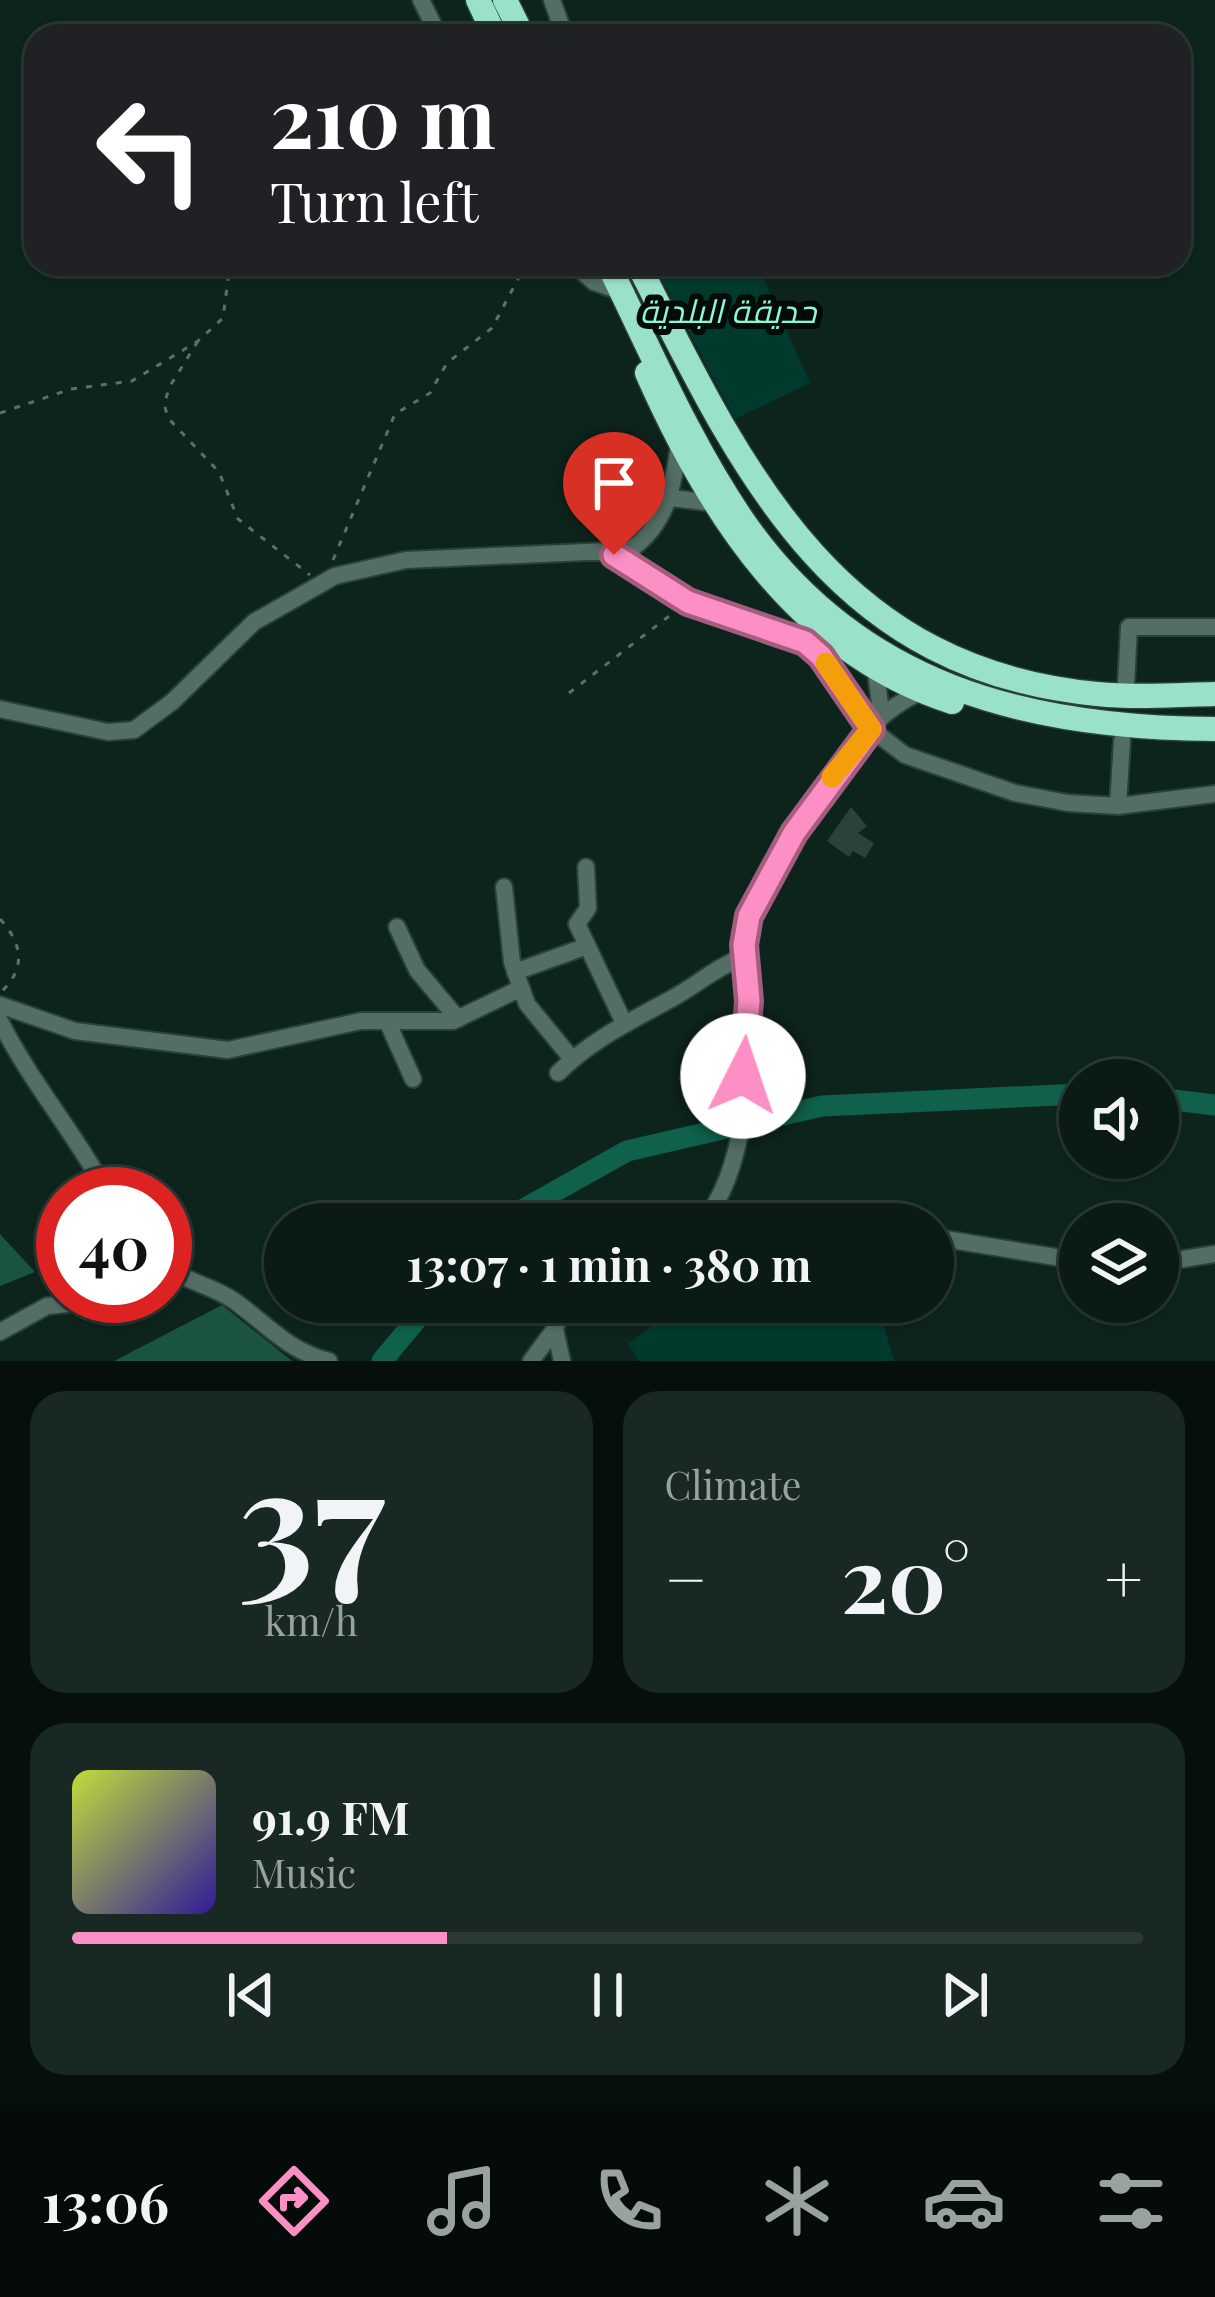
<!DOCTYPE html>
<html lang="en">
<head>
<meta charset="utf-8">
<style>
  :root { --surface:#0a1b16; --page:#182823; --text:#f1f3f6; --muted:#99a1a1; --line:#2a3935; --accent:#fc8fc3 }
  body { margin:0; font-family:"Playfair Display",Cairo,serif; background:var(--page); color:var(--text); height:100vh; display:flex; flex-direction:column; font-size:45px; white-space:nowrap }
  * { box-sizing:border-box; margin:0 }
  p { font-size:39px; color:var(--muted) }
  .icon { flex:none; width:66px; height:66px; fill:none; stroke:currentColor; stroke-width:2; stroke-linecap:round; stroke-linejoin:round }
  .map { position:relative; height:1361px; overflow:hidden }
  .panel { display:flex; flex-direction:column; gap:30px; padding:30px; background:#060f0c; flex:1 }
  .panel>* { flex:none }
  .top-card { position:absolute; left:24px; top:24px; width:1167px; height:252px; border-radius:36px; box-shadow:0 3px 9px #0004,0 0 0 3px var(--line); background:#202124; color:#fff; overflow:hidden }
  .controls { position:absolute; left:1059px; top:1059px; display:grid; gap:24px }
  .controls a { display:grid; place-items:center; width:120px; height:120px; border-radius:50%; background:var(--surface); box-shadow:0 3px 9px #0004,0 0 0 3px var(--line); font-size:60px }
  .speed { position:absolute; left:36px; top:1167px; display:flex; gap:24px; font-size:60px; font-weight:700; text-align:center }
  .speed>* { display:grid; place-content:center; width:156px; height:156px; border-radius:50%; background:var(--surface); box-shadow:0 3px 9px #0004,0 0 0 3px var(--line); line-height:1 }
  .speed .limit { border:18px solid #d22; background:#fff; color:#111 }
  .pin { position:absolute; display:grid; place-items:center; width:102px; height:102px; color:#fff; margin:-123px -51px; border-radius:50% 50% 50% 0; rotate:-45deg; box-shadow:0 0 12px #0007 }
  .pin .icon { rotate:45deg }
  .me { position:absolute; width:132px; margin:-66px; rotate:4deg; stroke-linejoin:round; filter:drop-shadow(0 0 9px #0008) }
  .turn { display:flex; align-items:center; gap:42px; height:252px; padding:0 48px; font-size:54px }
  .turn .icon { width:156px; height:156px; stroke-width:2.5 }
  .turn b { display:block; font-size:84px; line-height:102px }
  .big { font-size:90px; font-weight:700; line-height:1.1 }
  .panel .widget { flex:1; display:flex; flex-direction:column; justify-content:center; gap:18px; min-width:0; padding:0 42px; border-radius:36px; background:var(--page) }
  .panel .dial { align-items:center; gap:0 }
  .dial b { font-size:156px; line-height:1 }
  .song { display:flex; align-items:center; gap:36px }
  .cover { width:144px; height:144px; border-radius:18px; background:linear-gradient(135deg,hsl(70 70% 55%),hsl(250 70% 35%)) }
  .played { height:12px; border-radius:6px; background:linear-gradient(90deg,var(--accent) 35%,var(--line) 35%) }
  .keys { display:flex; justify-content:space-around; direction:ltr }
  .heat { display:flex; justify-content:space-between; align-items:center; font-size:66px; direction:ltr }
  .panel .tiles { flex:1; display:grid; gap:30px; grid-template-columns:1fr 1fr }
  .widget:last-child { grid-column:span 2 }
  .trip { position:absolute; left:264px; top:1203px; width:690px; height:120px; border-radius:60px; background:var(--surface); box-shadow:0 3px 9px #0004,0 0 0 3px var(--line); font-weight:700; line-height:120px; text-align:center }
  .menu { display:flex; height:192px; justify-content:space-around; align-items:center; background:#040b09; color:var(--muted) }
  .menu .icon { width:84px; height:84px }
  .menu .current { color:var(--accent) }
  .menu b { font-size:54px; color:var(--text) }
  .map>svg:first-child { display:block }
  .green { fill:#003a2c }
  .forest { fill:#1a5342 }
  .lines { fill:none; stroke-linecap:round; stroke-linejoin:round }
  .river { stroke:#0f614c; stroke-width:21 }
  .building { fill:#2b423a }
  .minor-casing { stroke:#2a4039; stroke-width:20 }
  .highway-casing { stroke:#2a4039; stroke-width:27 }
  .path { stroke:#5c6f69; stroke-width:3; stroke-dasharray:6 9; stroke-linecap:butt }
  .minor { stroke:#536f65; stroke-width:16 }
  .highway { stroke:#99e2c9; stroke-width:24 }
  .route-casing { stroke:#a45d7f; stroke-width:30 }
  .route { stroke:#fc8fc3; stroke-width:21 }
  .slow { stroke:#f59e0b; stroke-width:21 }
  .labels { text-anchor:middle; dominant-baseline:central; stroke-width:12; stroke-linejoin:round; paint-order:stroke }
  .park-label { font-size:33px; font-style:italic; fill:#8df7d5; stroke:#030b08 }
</style>
</head>
<body>
<div class="map">
<svg width="1215" height="1361" viewBox="0 0 1215 1361">
  <rect width="100%" height="100%" fill="#0d241d"/>
  <path class="green" d="M653,264H757L810,383L735,419Z
    M682,1302H877L894,1361H639L628,1344Z"/>
  <path class="forest" d="M0,1234L35,1272L0,1286Z
    M222,1305L292,1361H114Z"/>
  <g class="lines">
    <path class="river" d="M1158,1098L1215,1105
      M497,1224L627,1151L822,1106L1080,1094
      M382,1361L431,1302"/>
  </g>
  <path class="building" d="M851,807L867,826L858,833L874,843L865,858L853,851L849,857L827,841Z"/>
  <g class="lines">
    <g class="minor-casing">
      <path id="minor" d="M421,0L439,36
        M552,0L565,36
        M574,264L594,282L622,292
        M672,498L712,503
        M614,555L688,601L805,642L871,729L905,755L1015,793L1068,803L1118,806L1215,794
        M875,667L881,711
        M1126,684L1129,627H1215
        M0,709L108,732L134,730L172,702L254,622L335,576L406,560L630,550C667,524 673,487 679,445
        M1118,806L1122,740
        M586,867L588,908L577,924L624,1023
        M504,887L512,962L527,1004L572,1059
        M397,927L417,970L458,1019
        M515,972L587,946
        M0,1005L75,1031L228,1050L361,1021H453L521,988
        M0,1021C31,1083 75,1133 108,1194
        M387,1021L413,1079
        M558,1073C591,1040 631,1021 671,999C697,985 716,967 745,956
        M701,1224C748,1171 750,1064 749,995C748,973 742,952 746,931C756,877 798,823 831,780C862,738 873,715 920,692
        M815,1224L844,1219L885,1224
        M933,1237L1080,1261
        M1158,1263L1215,1254
        M165,1266C187,1282 212,1286 233,1300C266,1323 287,1351 329,1361
        M0,1332L47,1306L149,1296
        M531,1361L554,1330
        M562,1361L555,1329L564,1302"/>
    </g>
    <g class="highway-casing">
      <path id="highway" d="M478,0L495,36
        M505,0L523,36
        M608,264C650,349 690,444 744,522C858,686 1027,728 1215,729
        M638,264C743,473 834,669 1097,694C1136,698 1176,695 1215,694
        M647,373C709,513 798,653 952,702"/>
    </g>
    <path class="path" d="M198,341L170,386L164,404L168,418L219,472L238,519L310,575
      M0,413L71,389L132,381L198,341L223,318L230,264
      M333,560L395,414L430,393L447,363L492,328L526,264
      M569,693L677,610
      M0,919C22,943 27,968 1,992"/>
    <use href="#minor" class="minor"/>
    <use href="#highway" class="highway"/>
  </g>
  <g class="lines">
    <g class="route-casing">
      <path id="route" d="M614,555L688,602L805,642L821,656L871,729L794,833L749,916L744,945L749,1001L743,1076"/>
    </g>
    <use href="#route" class="route"/>
    <path class="slow" d="M826,663L871,729L832,777"/>
  </g>
  <g class="labels">
    <g class="park-label">
      <text x="728" y="309">حديقة البلدية</text>
    </g>
  </g>
</svg>
<div class="controls">
<a><svg class="icon" aria-label="sound" viewBox="0 0 24 24"><path d="M4 9h4l5-4v14l-5-4H4zM17 9q2 3 0 6"/></svg></a>
<a><svg class="icon" aria-label="layers" viewBox="0 0 24 24"><path d="M12 4l9 5-9 5-9-5zM3 14l9 5 9-5"/></svg></a>
</div>
<div class="speed"><div class="limit">40</div></div>
<div class="pin" style="left:614px;top:555px;background:#d93025"><svg class="icon" aria-label="arrive" viewBox="0 0 24 24"><path d="M6 21V4h12l-3 4 3 4H6"/></svg></div>
<svg class="me" style="left:743px;top:1076px" viewBox="-20 -20 40 40"><circle r="19" fill="#fff"/><path d="M0-13L10 11 0 6-10 11z" fill="#fc8fc3"/></svg>
<div class="trip">13:07 · 1 min · 380 m</div>
<div class="top-card">
<div class="turn"><svg class="icon" aria-label="left" viewBox="0 0 24 24"><path d="M17 20v-9H6M10 6l-5 5 5 5"/></svg><div><b>210 m</b>Turn left</div></div>
</div>
</div>
<section class="panel">
<div class="tiles">
<div class="widget dial"><b>37</b><p>km/h</p></div>
<div class="widget"><p>Climate</p>
<div class="heat"><a>−</a><b class="big">20°</b><a>+</a></div>
</div>
<div class="widget">
<div class="song"><i class="cover"></i><div><b>91.9 FM</b><p>Music</p></div></div>
<div class="played"></div>
<div class="keys"><svg class="icon" aria-label="previous" viewBox="0 0 24 24"><path d="M18 5L8 12l10 7zM5 5v14"/></svg><svg class="icon" aria-label="pause" viewBox="0 0 24 24"><path d="M8 5v14M16 5v14"/></svg><svg class="icon" aria-label="next" viewBox="0 0 24 24"><path d="M6 5l10 7-10 7zM19 5v14"/></svg></div>
</div>
</div>
</section>
<nav class="menu">
<b>13:06</b>
<svg class="icon current" aria-label="directions" viewBox="0 0 24 24"><path d="M12 3l9 9-9 9-9-9zM9 14v-3h6M13 9l2 2-2 2"/></svg>
<svg class="icon" aria-label="music" viewBox="0 0 24 24"><path d="M9 18V5l10-2v13"/><circle cx="6" cy="18" r="3"/><circle cx="16" cy="16" r="3"/></svg>
<svg class="icon" aria-label="phone" viewBox="0 0 24 24"><path d="M5 4h4l2 5-3 2q2 4 5 5l2-3 5 2v4C11 20 4 13 5 4z"/></svg>
<svg class="icon" aria-label="climate" viewBox="0 0 24 24"><path d="M12 3v18M4 7l16 10M4 17L20 7"/></svg>
<svg class="icon" aria-label="car" viewBox="0 0 24 24"><path d="M5 17H2v-5l4-1 3-4h7l3 4 3 1v5h-3M9 17h6M6 11h13"/><circle cx="7" cy="17" r="2"/><circle cx="17" cy="17" r="2"/></svg>
<svg class="icon" aria-label="filters" viewBox="0 0 24 24"><path d="M4 7h16M4 17h16"/><circle cx="9" cy="7" r="2"/><circle cx="15" cy="17" r="2"/></svg>
</nav>
</body>
</html>
